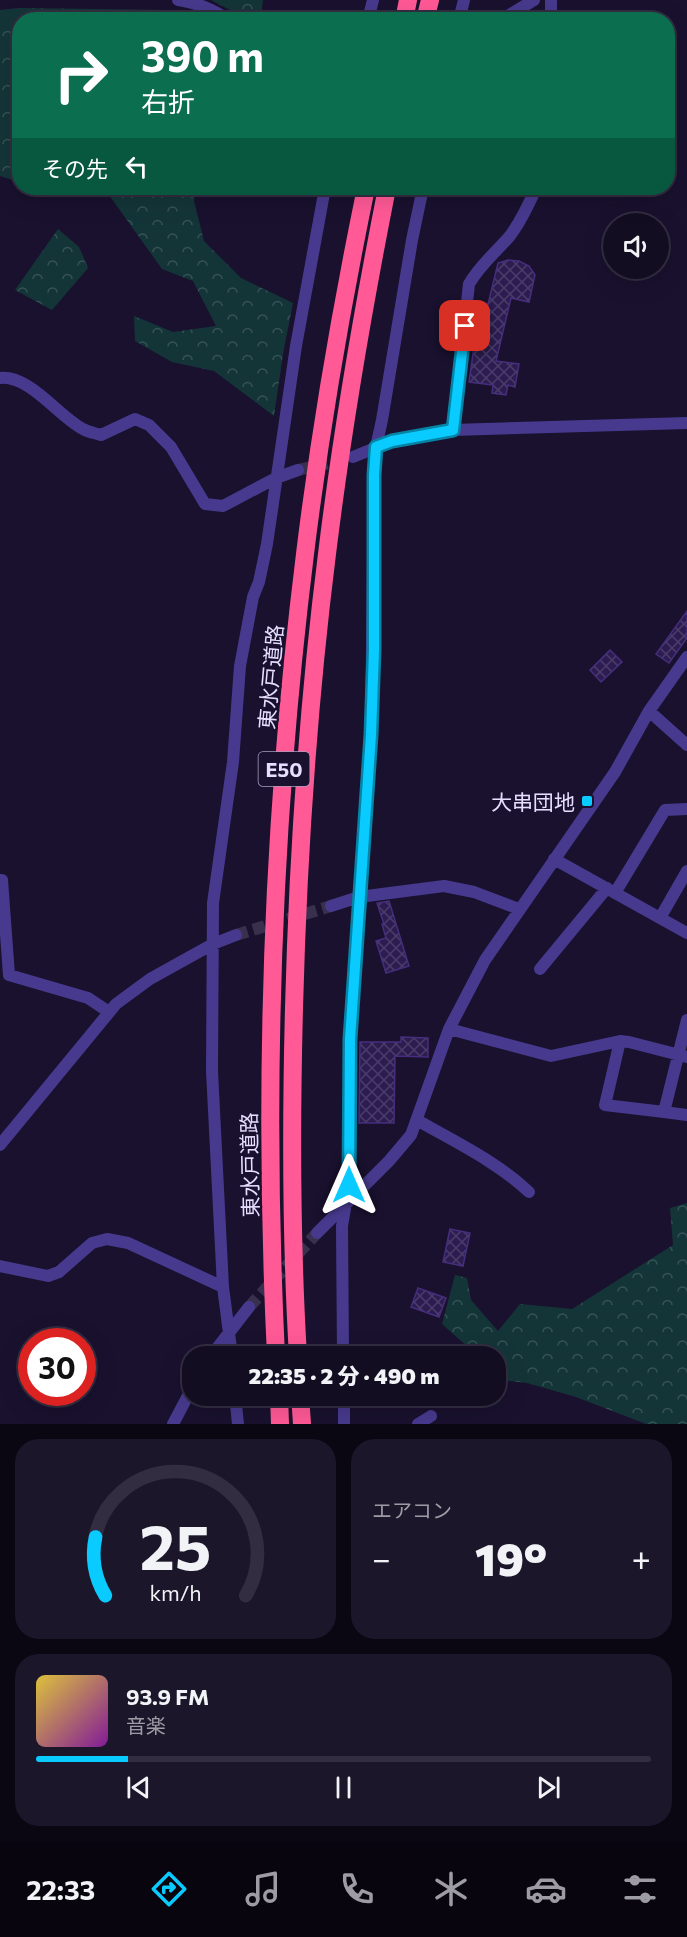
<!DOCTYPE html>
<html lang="ja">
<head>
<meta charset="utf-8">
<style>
  :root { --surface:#130d22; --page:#1c162a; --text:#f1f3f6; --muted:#9d9ca5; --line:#322d40; --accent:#0acbff }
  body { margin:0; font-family:Commissioner,"Noto Sans JP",sans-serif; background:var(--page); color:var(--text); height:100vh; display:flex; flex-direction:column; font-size:22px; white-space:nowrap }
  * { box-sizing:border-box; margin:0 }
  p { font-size:20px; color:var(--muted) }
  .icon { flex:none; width:33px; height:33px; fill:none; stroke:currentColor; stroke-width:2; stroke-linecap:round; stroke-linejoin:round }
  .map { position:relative; height:1424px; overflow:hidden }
  .sheet { display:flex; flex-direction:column; gap:15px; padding:15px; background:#0a0713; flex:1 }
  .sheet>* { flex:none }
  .top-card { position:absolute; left:12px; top:12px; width:663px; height:183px; border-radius:24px; box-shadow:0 6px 24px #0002,0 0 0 2px var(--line); background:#0b6e4f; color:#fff; overflow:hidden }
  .tools { position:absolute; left:603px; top:213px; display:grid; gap:12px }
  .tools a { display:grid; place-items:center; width:66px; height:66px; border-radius:50%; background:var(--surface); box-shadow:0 6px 24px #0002,0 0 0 2px var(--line); font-size:30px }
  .speed { position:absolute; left:18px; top:1328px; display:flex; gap:12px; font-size:30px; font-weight:700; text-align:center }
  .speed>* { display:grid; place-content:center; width:78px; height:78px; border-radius:50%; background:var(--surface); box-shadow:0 6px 24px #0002,0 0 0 2px var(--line); line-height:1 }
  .speed .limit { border:9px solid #d22; background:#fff; color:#111 }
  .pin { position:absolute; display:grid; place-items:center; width:51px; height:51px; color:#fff; margin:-26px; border-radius:12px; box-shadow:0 3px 9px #0006 }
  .me { position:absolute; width:66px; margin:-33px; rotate:0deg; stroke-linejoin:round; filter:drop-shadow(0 0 4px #0008) }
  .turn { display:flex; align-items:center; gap:21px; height:126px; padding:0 30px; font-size:27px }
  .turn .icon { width:78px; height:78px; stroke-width:2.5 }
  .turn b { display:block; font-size:42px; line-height:51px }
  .then { display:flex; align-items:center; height:57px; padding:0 30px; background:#0003; gap:12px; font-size:22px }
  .big { font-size:45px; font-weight:800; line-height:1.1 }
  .sheet .widget { flex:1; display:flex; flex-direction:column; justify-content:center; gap:9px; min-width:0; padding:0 21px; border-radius:24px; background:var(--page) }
  .sheet .dial { align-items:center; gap:0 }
  .dial svg { height:156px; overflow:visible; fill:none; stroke:var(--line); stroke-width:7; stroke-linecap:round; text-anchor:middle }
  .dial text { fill:var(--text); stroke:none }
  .song { display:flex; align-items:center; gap:18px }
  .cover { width:72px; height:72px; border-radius:9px; background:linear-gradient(135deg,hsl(50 70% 55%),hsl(290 70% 35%)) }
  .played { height:6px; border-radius:3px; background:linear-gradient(90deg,var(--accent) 15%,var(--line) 15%) }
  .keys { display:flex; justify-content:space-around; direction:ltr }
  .heat { display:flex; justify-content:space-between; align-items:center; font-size:33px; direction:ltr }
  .sheet .tiles { flex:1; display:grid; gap:15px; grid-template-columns:1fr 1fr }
  .widget:last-child { grid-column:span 2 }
  .trip { position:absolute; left:182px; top:1346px; width:324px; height:60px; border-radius:24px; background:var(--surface); box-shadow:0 6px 24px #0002,0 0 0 2px var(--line); font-weight:800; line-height:60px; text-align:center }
  .menu { display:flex; height:96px; justify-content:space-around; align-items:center; background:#08050e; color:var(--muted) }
  .menu .icon { width:42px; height:42px }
  .menu .selected { color:var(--accent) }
  .menu b { font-size:27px; color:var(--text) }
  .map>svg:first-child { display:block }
  .forest { fill:url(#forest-crowns) }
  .building { fill:url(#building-cross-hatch); stroke:#462d7d; stroke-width:1.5 }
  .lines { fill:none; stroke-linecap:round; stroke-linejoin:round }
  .minor-tunnel { stroke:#38304d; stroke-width:12; stroke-dasharray:12 6; stroke-linecap:butt }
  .minor { stroke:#473a8e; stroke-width:12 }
  .highway { stroke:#ff5996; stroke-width:18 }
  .route-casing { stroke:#0684a6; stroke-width:15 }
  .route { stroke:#0acbff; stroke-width:10 }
  .poi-dot { fill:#0acbff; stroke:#19112e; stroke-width:2 }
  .labels { text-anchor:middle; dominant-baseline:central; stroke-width:4.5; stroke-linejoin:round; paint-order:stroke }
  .shield { fill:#19112e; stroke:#a8a0c0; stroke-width:1.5 }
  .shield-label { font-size:20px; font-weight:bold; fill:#e5deff }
  .street-label { font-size:21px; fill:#e5deff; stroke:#19112e }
  .poi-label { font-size:21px; fill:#e5deff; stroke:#19112e; text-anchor:end }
</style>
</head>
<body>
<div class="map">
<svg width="687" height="1424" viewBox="0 0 687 1424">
  <defs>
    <pattern id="forest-crowns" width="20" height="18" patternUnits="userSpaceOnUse" patternTransform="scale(1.5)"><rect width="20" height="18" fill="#143538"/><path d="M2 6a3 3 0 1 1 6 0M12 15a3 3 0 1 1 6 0" fill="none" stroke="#365256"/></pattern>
    <pattern id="building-cross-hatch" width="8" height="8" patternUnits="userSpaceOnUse" patternTransform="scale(1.5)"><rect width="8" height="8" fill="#2c1c50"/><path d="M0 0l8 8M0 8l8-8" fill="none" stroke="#4a3d6a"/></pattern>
  </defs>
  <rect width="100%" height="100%" fill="#19112e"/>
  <path class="forest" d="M211,0H263L261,17L247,19Z
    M19,8L174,10L197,14L209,19L20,20V177L13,180L0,176V10Z
    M104,188H196L194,201L204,241L241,278L293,303L283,354L274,416L214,371L172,362L135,341L134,316L173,332L216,326L193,281L162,269Z
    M58,229L79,247L88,268L52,310L15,290Z
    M687,1203V1424H646L576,1397L527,1383L495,1379V1356H478L442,1324L455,1275L467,1278L471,1300L498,1331L520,1304L572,1309L673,1245L670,1208Z"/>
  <path class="building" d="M508,260L519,261L529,266L535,275L529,302L511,298L496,361L519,364L515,387L508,385L506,395L492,393L493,385L469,382L474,347L471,346L477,302L488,304L498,263Z
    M687,611V638L669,663L656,654Z
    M610,650L622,662L601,682L590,670Z
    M389,901L409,966L386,973L376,941L386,938L382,924H384L377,903Z
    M401,1037L428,1038V1057L395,1056L394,1123H359L360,1042H401Z
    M450,1229L470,1233L463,1266L443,1262Z
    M418,1288L446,1298L439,1317L411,1307Z"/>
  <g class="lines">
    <path class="minor-tunnel" d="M298,470L346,459
      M236,935L331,906
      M249,1307L317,1233"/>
    <path class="minor" d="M178,0C198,3 212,9 229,20
      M368,20L373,0
      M459,20L464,0
      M501,20L534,0
      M551,20V0
      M0,378C30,375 58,416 83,429C88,432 95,433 101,435L135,419L149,425L171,447L205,504L223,506L276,478L298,470
      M453,430L469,284C480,265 495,253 509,237C520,223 529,204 536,188
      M353,457L392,441L453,430L687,423
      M649,711L687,745
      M554,859L687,933
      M0,880H2L9,975L88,998L109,1012
      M615,893L665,810L687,809
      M331,906L359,897L444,886L474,892L519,909
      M660,918L687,871
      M540,969L607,888
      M687,1020L664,1112L687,1115
      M449,1029L551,1056L620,1041L629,1042L687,1057
      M620,1041L605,1105L664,1112
      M417,1120C455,1142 496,1161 529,1192
      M0,1145L116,1004L150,979L213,944L236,935
      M317,1233L389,1161L411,1135L449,1029L485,960L615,772L649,711L687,657
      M0,1266L48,1276L59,1272L92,1243L107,1239L128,1243L223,1287
      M211,1356L249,1307
      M232,1356L223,1287L212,1071L213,903L233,762L240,666L253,597L259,582L267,544L296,346L325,188
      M343,1356L342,1226L349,1185L350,1039L371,735L374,475L376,447L382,420L412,240L423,188
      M235,1395L238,1424
      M344,1395V1424
      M173,1424L192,1388
      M418,1424L431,1416"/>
    <path class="highway" d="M404,20L408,0
      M425,20L430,0
      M276,1356C263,1089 272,820 305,554C320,431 341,309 366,188
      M298,1356C291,1240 291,1124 294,1008C298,856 308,705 327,554C342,431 363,309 387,188
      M279,1395L280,1424
      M300,1395L302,1424"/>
  </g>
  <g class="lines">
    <g class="route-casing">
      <path id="route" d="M349,1185L350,1039L371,735L374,650V475L376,447L392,441L453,430L465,326"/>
    </g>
    <use href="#route" class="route"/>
  </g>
  <rect class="poi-dot" x="581" y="795" width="12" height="12" rx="3"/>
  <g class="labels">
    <rect class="shield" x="258.5" y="752" width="51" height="34" rx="4.5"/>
    <g class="shield-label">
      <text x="284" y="769">E50</text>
    </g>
    <g class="street-label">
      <text transform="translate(270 677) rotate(-85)">東水戸道路</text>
      <text transform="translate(249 1165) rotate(-91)">東水戸道路</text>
    </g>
    <g class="poi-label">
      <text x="575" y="801">大串団地</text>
    </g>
  </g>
</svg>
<div class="tools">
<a><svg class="icon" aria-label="sound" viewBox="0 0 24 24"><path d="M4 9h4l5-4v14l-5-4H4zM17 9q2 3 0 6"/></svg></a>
</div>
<div class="speed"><div class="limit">30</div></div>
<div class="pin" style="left:465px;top:326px;background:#d93025"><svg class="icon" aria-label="arrive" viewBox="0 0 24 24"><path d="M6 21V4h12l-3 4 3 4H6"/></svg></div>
<svg class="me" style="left:349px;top:1185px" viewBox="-20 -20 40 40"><path d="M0-17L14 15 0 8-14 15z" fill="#0acbff" stroke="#fff" stroke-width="4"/></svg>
<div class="trip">22:35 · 2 分 · 490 m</div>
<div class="top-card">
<div class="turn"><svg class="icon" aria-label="right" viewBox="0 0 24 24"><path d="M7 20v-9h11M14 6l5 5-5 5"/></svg><div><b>390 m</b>右折</div></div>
<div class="then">その先<svg class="icon" aria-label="left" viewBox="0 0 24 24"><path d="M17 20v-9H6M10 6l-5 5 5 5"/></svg></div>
</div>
</div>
<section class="sheet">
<div class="tiles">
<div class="widget dial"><svg viewBox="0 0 100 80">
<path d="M14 69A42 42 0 1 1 86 69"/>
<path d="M14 69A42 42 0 0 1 9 39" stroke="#0acbff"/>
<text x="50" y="56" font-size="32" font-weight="700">25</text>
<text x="50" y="72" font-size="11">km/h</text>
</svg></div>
<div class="widget"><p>エアコン</p>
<div class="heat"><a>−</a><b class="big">19°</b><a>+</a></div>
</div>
<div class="widget">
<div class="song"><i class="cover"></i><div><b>93.9 FM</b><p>音楽</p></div></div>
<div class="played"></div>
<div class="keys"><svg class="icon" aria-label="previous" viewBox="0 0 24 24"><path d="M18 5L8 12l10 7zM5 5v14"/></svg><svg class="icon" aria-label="pause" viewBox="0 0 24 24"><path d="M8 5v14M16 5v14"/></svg><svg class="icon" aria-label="next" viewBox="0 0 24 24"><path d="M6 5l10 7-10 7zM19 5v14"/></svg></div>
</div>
</div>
</section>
<nav class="menu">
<b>22:33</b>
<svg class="icon selected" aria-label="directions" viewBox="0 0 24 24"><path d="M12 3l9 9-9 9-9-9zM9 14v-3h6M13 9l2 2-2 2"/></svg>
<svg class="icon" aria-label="music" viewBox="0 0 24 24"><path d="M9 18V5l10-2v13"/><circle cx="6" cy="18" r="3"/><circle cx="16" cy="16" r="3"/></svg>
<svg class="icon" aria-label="phone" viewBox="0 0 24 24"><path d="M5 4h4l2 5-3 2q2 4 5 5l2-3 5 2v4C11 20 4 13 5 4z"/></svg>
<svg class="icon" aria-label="climate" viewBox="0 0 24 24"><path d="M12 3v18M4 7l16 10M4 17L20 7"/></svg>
<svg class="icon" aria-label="car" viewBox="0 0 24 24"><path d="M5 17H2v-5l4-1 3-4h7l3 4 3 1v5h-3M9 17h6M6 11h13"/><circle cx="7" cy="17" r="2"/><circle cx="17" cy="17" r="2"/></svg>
<svg class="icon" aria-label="filters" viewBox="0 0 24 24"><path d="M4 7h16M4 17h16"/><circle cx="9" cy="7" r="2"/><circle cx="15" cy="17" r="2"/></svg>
</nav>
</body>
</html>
